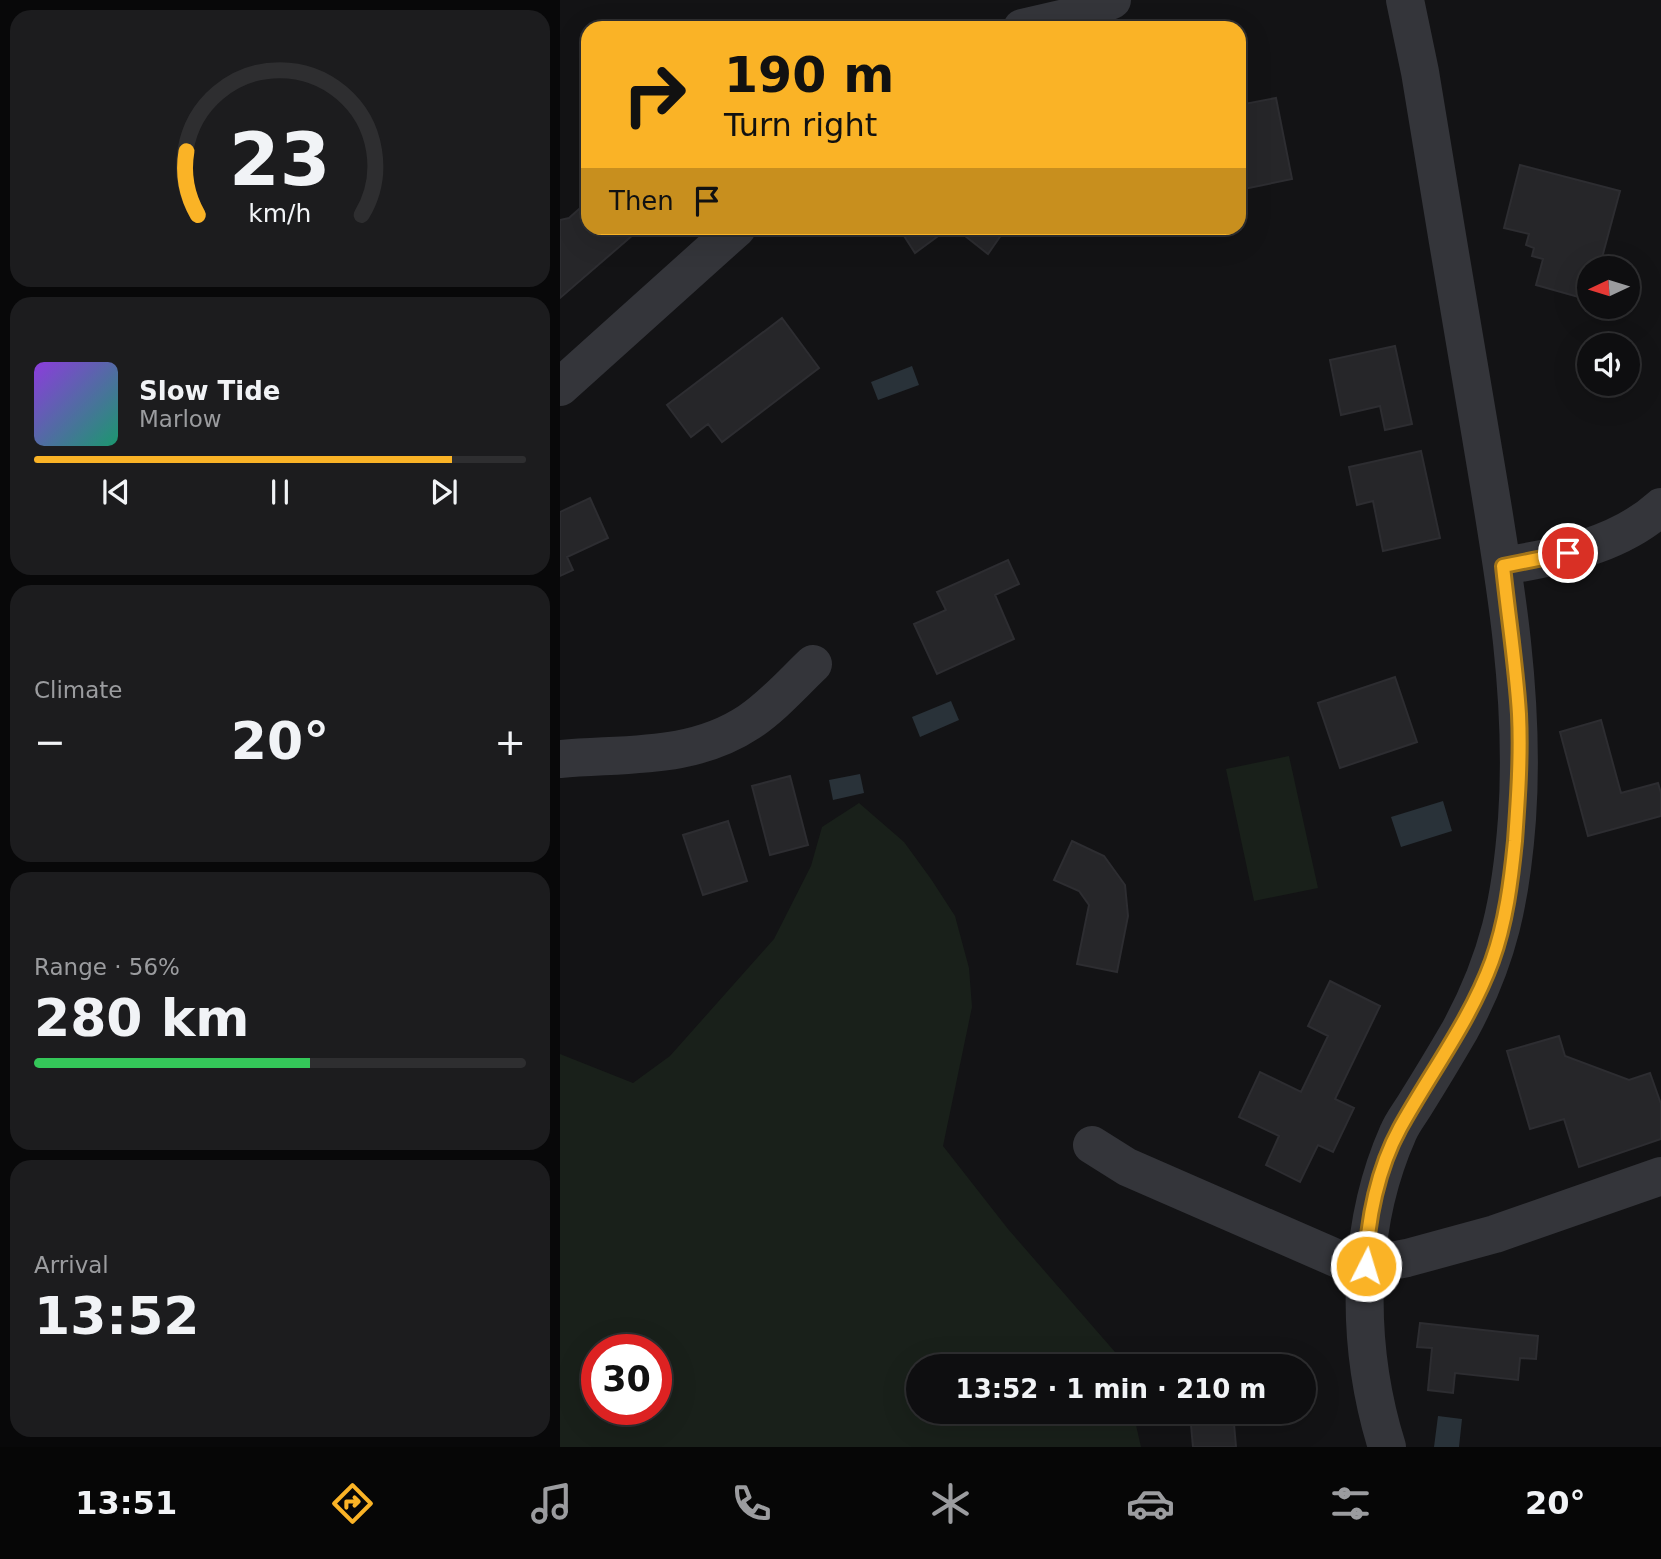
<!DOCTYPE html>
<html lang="en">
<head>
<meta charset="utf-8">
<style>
  :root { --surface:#0e0e10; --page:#1c1c1e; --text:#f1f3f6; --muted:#9b9c9f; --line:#2e2e30; --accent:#fab326 }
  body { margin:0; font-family:"DejaVu Sans",sans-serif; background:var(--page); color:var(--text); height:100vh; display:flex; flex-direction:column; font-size:26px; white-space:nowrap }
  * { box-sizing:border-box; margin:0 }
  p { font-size:23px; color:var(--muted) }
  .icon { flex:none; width:38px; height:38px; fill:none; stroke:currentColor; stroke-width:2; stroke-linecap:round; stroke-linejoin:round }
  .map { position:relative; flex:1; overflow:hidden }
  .side { display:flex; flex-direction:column; gap:10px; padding:10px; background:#080809; width:560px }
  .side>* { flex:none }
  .top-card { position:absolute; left:21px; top:21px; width:665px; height:214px; border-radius:21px; box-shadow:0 7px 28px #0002,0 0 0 2px var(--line); background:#fab326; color:#111; overflow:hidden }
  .needle { width:46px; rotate:266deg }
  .controls { position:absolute; left:1017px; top:256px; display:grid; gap:14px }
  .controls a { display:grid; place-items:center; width:63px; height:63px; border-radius:50%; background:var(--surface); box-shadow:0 7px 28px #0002,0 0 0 2px var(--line); font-size:35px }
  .speed { position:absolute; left:21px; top:1334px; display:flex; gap:14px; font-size:35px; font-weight:700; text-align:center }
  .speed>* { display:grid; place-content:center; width:91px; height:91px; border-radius:50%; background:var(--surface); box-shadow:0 7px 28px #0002,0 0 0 2px var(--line); line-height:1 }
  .speed .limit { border:10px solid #d22; background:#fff; color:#111 }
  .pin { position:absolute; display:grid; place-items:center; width:60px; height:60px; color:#fff; margin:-30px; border:4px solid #fff; border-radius:50%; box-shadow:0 2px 7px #0007 }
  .me { position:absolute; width:77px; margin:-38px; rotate:5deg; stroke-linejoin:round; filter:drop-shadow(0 0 5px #0008) }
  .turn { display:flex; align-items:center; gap:24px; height:147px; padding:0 28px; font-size:32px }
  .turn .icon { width:91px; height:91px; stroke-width:2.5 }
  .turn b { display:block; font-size:49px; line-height:60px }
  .then { display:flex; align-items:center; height:66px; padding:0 28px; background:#0003; gap:14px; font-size:26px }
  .big { font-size:52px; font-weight:600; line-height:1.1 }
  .side .tile { flex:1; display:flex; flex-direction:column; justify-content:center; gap:10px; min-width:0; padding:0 24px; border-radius:21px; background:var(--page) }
  .side .dial { align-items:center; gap:0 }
  .dial svg { height:182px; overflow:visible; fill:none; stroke:var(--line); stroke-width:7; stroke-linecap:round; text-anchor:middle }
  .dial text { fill:var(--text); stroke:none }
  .song { display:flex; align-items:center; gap:21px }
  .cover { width:84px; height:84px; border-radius:10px; background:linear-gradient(135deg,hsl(270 70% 55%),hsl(160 70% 35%)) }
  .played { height:7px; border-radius:4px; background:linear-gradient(90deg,var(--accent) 85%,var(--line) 85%) }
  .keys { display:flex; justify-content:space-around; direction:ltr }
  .heat { display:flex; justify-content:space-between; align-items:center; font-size:38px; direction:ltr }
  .charge { height:10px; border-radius:5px; background:linear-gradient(90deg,#34c759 56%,var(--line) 0) }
  .trip { position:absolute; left:346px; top:1354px; width:410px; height:70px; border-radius:35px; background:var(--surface); box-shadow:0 7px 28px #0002,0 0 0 2px var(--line); font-weight:600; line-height:70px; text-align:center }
  .dock { display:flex; height:112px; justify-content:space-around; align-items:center; background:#060606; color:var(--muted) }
  .dock .icon { width:49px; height:49px }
  .dock .selected { color:var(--accent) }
  .dock b { font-size:32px; color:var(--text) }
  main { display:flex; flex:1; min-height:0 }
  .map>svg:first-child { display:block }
  .green { fill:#19201a; fill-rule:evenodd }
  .water { fill:#293239 }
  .building { fill:#262629; stroke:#2d2d31; stroke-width:2 }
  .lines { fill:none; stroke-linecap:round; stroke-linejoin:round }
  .minor { stroke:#34353a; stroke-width:38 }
  .route-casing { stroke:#a27419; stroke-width:18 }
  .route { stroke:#fab326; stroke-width:12 }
</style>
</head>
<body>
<main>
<section class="side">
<div class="tile dial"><svg viewBox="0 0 100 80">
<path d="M14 69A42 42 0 1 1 86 69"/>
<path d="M14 69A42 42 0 0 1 9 41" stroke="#fab326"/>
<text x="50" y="56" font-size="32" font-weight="700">23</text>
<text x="50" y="72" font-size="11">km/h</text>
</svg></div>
<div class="tile">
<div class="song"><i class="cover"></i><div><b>Slow Tide</b><p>Marlow</p></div></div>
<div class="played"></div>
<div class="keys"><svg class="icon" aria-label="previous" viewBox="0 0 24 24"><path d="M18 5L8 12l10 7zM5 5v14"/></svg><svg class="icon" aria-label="pause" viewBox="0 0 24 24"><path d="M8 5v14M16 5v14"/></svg><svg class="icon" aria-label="next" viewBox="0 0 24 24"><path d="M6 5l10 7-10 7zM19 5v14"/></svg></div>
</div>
<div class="tile"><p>Climate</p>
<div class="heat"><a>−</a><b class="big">20°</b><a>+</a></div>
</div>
<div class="tile"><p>Range · 56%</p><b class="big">280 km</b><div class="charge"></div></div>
<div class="tile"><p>Arrival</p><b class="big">13:52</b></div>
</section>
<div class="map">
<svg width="1101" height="1447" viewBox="0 0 1101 1447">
  <rect width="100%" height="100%" fill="#131315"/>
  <path class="green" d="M729,756L758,888L694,901L666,769Z
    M299,803L344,842L371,879L395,916L409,968L412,1007L383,1146L448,1229L555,1352L560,1367H359V1412H573L581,1447H0V1054L73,1083L110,1056L214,939L251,866L262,827ZM37,1349H96V1409H37Z"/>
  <path class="water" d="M352,366L359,385L318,400L311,382Z
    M391,701L399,720L360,737L352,717Z
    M300,774L304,793L273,800L269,780Z
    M883,801L892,831L841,847L831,817Z
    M878,1416L902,1419L899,1447H874Z"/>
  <path class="building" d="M716,98L732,179L679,190V105Z
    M960,165L1060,191L1040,265L1050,268H1029V300L976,285L983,259L972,256L974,248L966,245L969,234L944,228Z
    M28,201V228H81L0,298V220L9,218Z
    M339,228H389L355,253Z
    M395,228H446L428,254Z
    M222,318L259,368L162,442L148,424L131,437L107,405Z
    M835,346L852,424L825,430L820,406L781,415L770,360Z
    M861,451L880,538L823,551L813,501L797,505L789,467Z
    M30,498L48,538L7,557L13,570L0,576V512Z
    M448,560L459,584L435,595L454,639L377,674L354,624L386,610L377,592Z
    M835,677L857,742L780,768L758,703Z
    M1041,720L1061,793L1098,783L1101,793V816L1028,836L1000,732Z
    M230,776L248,845L210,855L192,786Z
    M168,821L187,881L143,895L123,835Z
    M512,841L544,856L565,885L568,916L557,972L517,964L529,905L519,891L494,880Z
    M770,981L820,1006L775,1099L794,1108L773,1152L758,1145L740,1182L706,1165L719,1136L679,1117L700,1072L741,1092L768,1036L748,1026Z
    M999,1036L1005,1056L1069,1080L1090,1073L1101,1104V1139L1019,1167L1004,1119L970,1129L947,1051Z
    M860,1323L978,1336L976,1359L960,1358L958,1380L895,1373L893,1393L868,1390L872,1348L857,1347Z
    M652,1412H673L676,1447H633L630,1414Z"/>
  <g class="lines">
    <path class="minor" d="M462,28L514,16L552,0
      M0,387L177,228
      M943,566C998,557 1058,546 1101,507
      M0,759C65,753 132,760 189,722C213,706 233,683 253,664
      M532,1145L567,1167L785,1262L806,1266L847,1258L935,1234L1101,1176
      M827,1447C796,1347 795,1230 838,1133C842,1123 850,1113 856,1103C871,1079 886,1054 900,1030C939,958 951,899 957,819C966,690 942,563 921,437C900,315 880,194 860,72L845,0"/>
  </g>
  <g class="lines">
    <g class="route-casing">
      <path id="route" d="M806,1266C807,1220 818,1168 840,1128C871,1072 910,1021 932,961C946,922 951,881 955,841C958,799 961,756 959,714C956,665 948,615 943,566L1008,553"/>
    </g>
    <use href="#route" class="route"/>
  </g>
</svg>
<div class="controls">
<a><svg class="needle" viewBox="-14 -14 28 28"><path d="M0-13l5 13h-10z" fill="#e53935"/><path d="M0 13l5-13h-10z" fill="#9b9c9f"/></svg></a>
<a><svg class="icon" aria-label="sound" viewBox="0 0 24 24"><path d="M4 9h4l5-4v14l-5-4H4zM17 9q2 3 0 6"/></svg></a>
</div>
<div class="speed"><div class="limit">30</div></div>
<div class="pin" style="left:1008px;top:553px;background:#d93025"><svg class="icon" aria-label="arrive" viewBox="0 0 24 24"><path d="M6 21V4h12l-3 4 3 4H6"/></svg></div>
<svg class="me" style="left:806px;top:1266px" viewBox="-20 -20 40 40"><circle r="17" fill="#fab326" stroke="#fff" stroke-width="3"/><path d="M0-11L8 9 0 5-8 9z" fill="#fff"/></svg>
<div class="trip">13:52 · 1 min · 210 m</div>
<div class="top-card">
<div class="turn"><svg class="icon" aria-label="right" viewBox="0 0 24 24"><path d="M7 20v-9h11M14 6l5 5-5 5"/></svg><div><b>190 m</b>Turn right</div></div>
<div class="then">Then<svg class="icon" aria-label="arrive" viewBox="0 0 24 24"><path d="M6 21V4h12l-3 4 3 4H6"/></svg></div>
</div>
</div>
</main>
<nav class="dock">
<b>13:51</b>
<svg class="icon selected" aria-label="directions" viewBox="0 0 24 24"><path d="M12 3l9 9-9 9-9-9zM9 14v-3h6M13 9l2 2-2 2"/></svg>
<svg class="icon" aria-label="music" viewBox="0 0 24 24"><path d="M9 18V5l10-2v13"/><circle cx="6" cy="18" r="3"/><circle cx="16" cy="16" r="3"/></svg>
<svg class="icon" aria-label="phone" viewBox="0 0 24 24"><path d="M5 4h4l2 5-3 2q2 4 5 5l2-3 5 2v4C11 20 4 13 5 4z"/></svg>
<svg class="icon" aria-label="climate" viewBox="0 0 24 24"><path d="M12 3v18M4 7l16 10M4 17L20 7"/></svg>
<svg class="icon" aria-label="car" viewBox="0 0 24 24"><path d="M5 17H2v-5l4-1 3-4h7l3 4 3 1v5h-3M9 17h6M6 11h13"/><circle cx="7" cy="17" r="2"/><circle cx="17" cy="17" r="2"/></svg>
<svg class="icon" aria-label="filters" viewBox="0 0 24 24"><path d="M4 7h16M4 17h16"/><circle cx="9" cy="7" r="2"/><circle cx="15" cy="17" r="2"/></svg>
<b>20°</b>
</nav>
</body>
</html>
